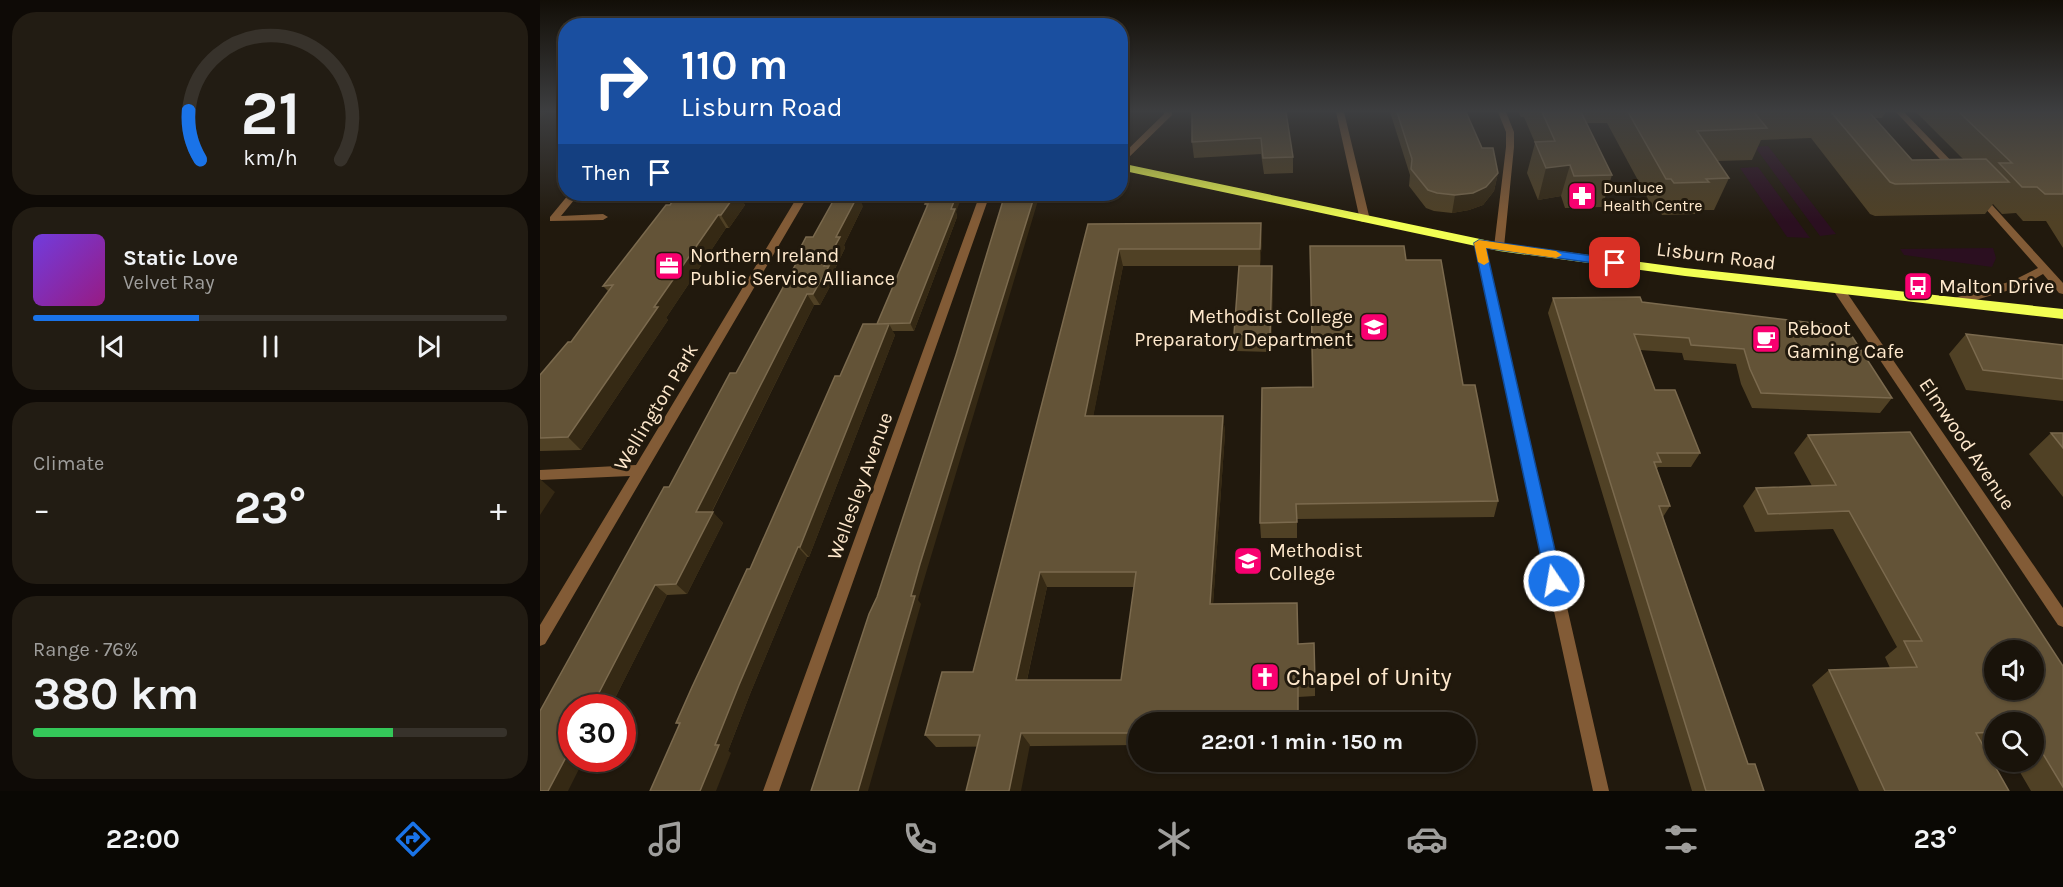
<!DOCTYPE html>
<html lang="en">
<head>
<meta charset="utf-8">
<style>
  :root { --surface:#19130a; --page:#221c13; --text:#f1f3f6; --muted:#9f9e9c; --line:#37322b; --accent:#1a73e8 }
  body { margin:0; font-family:Karla,sans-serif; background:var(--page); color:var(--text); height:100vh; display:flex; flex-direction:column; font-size:22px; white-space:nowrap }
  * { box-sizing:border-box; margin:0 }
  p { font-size:20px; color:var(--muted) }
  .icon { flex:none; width:33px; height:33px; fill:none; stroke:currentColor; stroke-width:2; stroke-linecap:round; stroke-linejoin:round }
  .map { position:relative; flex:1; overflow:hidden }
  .details { display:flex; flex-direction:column; gap:12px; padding:12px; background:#0e0a06; width:540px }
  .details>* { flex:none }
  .banner { position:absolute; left:18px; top:18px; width:570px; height:183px; border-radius:24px; box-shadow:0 2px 4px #0004,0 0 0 2px var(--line); background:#1a4fa0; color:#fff; overflow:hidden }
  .tools { position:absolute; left:1444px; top:640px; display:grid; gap:12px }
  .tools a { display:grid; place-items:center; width:60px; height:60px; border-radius:50%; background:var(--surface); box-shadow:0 2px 4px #0004,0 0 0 2px var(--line); font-size:30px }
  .speed { position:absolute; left:18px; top:694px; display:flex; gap:12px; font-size:30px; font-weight:700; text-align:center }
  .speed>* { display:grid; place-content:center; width:78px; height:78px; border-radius:50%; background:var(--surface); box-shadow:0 2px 4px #0004,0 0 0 2px var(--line); line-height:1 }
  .speed .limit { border:9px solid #d22; background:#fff; color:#111 }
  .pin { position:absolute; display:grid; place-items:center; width:51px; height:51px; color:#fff; margin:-26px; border-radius:12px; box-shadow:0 3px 9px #0006 }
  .me { position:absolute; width:66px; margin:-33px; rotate:348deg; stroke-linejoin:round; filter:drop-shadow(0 0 4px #0008) }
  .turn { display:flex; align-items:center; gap:21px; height:126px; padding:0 24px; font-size:27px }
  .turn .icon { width:78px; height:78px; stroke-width:2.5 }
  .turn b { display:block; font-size:42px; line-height:51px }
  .then { display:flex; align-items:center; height:57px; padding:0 24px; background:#0003; gap:12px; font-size:22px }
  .big { font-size:45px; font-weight:700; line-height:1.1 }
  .details .tile { flex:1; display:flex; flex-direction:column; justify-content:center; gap:9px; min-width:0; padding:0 21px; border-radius:24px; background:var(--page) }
  .details .dial { align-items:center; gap:0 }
  .dial svg { height:156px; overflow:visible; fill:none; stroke:var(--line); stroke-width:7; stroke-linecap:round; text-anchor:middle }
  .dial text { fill:var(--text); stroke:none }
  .song { display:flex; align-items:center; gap:18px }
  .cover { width:72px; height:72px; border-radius:9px; background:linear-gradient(135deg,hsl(260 70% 55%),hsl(310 70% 35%)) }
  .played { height:6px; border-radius:3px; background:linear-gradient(90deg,var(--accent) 35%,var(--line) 35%) }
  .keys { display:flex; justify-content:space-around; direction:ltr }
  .heat { display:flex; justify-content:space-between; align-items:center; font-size:33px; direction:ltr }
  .charge { height:9px; border-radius:4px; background:linear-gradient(90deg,#34c759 76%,var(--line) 0) }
  .trip { position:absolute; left:588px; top:712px; width:348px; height:60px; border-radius:30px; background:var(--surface); box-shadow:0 2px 4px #0004,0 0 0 2px var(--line); font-weight:700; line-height:60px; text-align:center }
  .menu { display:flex; height:96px; justify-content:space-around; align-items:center; background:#0a0804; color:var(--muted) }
  .menu .icon { width:42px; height:42px }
  .menu .selected { color:var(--accent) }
  .menu b { font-size:27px; color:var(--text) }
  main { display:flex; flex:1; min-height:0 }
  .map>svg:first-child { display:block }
  .green { fill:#2b0f20 }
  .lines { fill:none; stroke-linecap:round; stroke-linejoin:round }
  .minor { fill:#825b36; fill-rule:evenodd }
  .tertiary { fill:#825b36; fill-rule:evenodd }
  .primary { fill:#f2ff54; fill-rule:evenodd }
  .wall { fill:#504125; fill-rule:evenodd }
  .shaded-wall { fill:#352914 }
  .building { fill:#635337; stroke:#7b6a4e; stroke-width:1.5; fill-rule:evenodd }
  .route { fill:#1a73e8; stroke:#114b97; stroke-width:1.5 }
  .slow { fill:#f59e0b }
  .labels { text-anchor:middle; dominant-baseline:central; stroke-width:6; stroke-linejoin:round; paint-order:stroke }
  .far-poi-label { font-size:16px; fill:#ffe9cd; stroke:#21190d; text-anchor:start }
  .poi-label { font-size:20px; fill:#ffe9cd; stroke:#21190d; text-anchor:start }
  .street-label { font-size:20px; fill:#ffe9cd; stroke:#21190d }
  .near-poi-label { font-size:24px; fill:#ffe9cd; stroke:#21190d; text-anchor:start }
</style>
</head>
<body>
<main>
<section class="details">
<div class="tile dial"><svg viewBox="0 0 100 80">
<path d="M14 69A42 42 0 1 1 86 69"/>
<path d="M14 69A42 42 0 0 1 8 44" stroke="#1a73e8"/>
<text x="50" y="56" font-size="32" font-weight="700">21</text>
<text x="50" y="72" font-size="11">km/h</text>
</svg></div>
<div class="tile">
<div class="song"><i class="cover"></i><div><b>Static Love</b><p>Velvet Ray</p></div></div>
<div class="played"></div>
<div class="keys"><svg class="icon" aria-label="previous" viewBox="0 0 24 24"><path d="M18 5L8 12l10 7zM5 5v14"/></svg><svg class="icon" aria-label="pause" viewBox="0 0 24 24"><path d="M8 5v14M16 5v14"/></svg><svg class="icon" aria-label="next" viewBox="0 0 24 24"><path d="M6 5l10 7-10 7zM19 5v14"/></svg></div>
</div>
<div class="tile"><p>Climate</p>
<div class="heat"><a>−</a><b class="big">23°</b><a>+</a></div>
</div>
<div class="tile"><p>Range · 76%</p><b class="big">380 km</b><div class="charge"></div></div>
</section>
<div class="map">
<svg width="1523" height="791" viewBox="0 0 1523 791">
  <rect width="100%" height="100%" fill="#21190d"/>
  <path class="green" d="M1228,146L1291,228L1296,234L1280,236L1215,147Z
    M1218,167L1270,238L1247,237L1200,168Z
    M1453,248L1456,258L1452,267L1364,255L1360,249Z"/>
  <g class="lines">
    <path class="minor" d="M624,112H632V115L580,166V157L624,114Z
      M796,112H804L830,220L828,222H822L820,220Z
      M958,112H966L974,132V147L964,247L959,250L954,247L966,147V132Z
      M1356,112H1364L1419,169V173H1413Z
      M29,194H39L21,216L63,214L68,217L63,220L10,221V217Z
      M259,194H269L5,644L0,646V625L90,476L0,480V470L96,465Z
      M440,194H450L239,791H223Z
      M1440,194L1443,195L1523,283V294L1519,293L1503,274L1480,287L1415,306L1411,305L1410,302L1411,299L1472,281L1498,268L1437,199V195Z
      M939,240L944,243L1069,791H1053L934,243Z"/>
    <path class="tertiary" d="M1299,286L1303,287L1523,608V627L1518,625L1295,293L1294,290Z"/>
    <path class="primary" d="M580,163L959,243L1145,268L1523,309V319L1145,276L959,251L580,170Z"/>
  </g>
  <path class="wall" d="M746,112L753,157V173L724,174L721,154L654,158L652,142Z
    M850,112H926L942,148L958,173L954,191L943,205L929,210L912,213L894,211L886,208L869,186L870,175Z
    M978,112H1346L1342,118H1334L1372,160L1423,159L1376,112H1523V248L1506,221H1483L1476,213L1462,214L1453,204L1445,214L1335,216L1330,214L1271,138L1221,140L1212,160L1177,161L1189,178L1174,210H1156L1155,214L1122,215L1119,210H1114L1067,123H1047L1072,175L1062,207L1025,208L1021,196L998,200L987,173L995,143L984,117H981Z
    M138,194H198L205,205L189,228H186L126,318L128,320L41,450L0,451V375L31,342L69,292L63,286Z
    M390,194L416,212L417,217L374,331H352L355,335L269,557H267L210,694L188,751L191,753L136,723L210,569L300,376L338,324L387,207L385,204Z
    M323,206L304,245L305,248L293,273L295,277L280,305H274L172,512L183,523L147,594L127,595L70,708H32L129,487L196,373L256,264L254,260Z
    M548,224L722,240L720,266H583L553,416H683L685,433L673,604L758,644L775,683V696L758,697L598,723V745L396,747L385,735L433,672ZM507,587H594L581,680H487Z
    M866,260L923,385L958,501L954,517L757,519V538H721L720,523L772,387L770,262Z
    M732,266L733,283L731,352L696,351L694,334Z
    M1013,298L1102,302L1352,398L1340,413L1212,408L1201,384L1196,364L1144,360L1142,353L1100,350L1115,390L1160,453L1151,467H1118L1117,469L1130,506L1123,517L1208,764L1224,791H1152L1008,313Z
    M1426,334L1523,345V401L1426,390L1409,354Z
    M1511,433H1523V497L1489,454Z
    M1268,435L1523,666V791H1491L1474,762H1494V723H1455V744L1443,745L1469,791H1319L1272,685L1289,670L1350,668L1345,657L1357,647L1293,529L1215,532L1203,506L1216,488L1272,486L1254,453Z"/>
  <path class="shaded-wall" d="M0,112H7L0,118Z
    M1030,165L1021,196L998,200L1006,168Z
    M958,173L954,191L943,205L929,210L912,213L915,195Z
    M196,194H198L205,205L189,228L181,215Z
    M417,194H423L416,212L417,217L374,331L370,323Z
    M495,194H500L386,573L378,600L381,604L328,791H318L380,564Z
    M318,195L323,206L304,245L305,248L293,273L295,277L280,305L273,294L296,237Z
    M178,215L186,228L126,318L128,320L41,450L28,437L114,307Z
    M721,223L722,240L720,266V249Z
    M579,249L583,266L550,433L545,416Z
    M732,266L733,283L731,352L730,336Z
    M267,294L274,305L166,523L156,512Z
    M349,324L355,335L269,557L260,547Z
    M683,416L685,433L672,619L670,604Z
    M0,479L15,492L0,515Z
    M173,512L183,523L147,594L136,584Z
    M258,547L267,557L210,694L188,751L191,753L176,791H160L175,745L199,685Z
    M500,572L507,587L484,693L476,680Z
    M115,585L127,595L70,708H51Z
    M481,733L490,745L481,791H469Z
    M32,746V759H44L28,791H8Z"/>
  <path class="building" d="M652,112H746L753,157L723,158L721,138L652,142Z
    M857,112H926L942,148H953L958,173L946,187L933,193L915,195L897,193L888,190L871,169L872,159Z
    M1002,112H1041L1072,175L1034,176L1030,165L1006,168L995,142L1015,141Z
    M1088,112H1214L1227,128L1157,131L1189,178L1166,179L1169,182L1134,183L1131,179H1126Z
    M1291,112H1329L1372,160L1446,159L1469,182L1355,184L1350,182Z
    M1419,112H1523V194H1505L1497,187H1482L1459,163H1472Z
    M138,194H196L181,215H178L114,307H118L28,437L0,438V375L28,342H31L73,285L63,286L126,205H130Z
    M297,194H316L318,195L296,237H300L284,266H289L273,294H267L156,512H173L136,584L115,585L51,708H32V746L8,791H0V711L124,487H129L190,373H196L258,260H254L266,237H273Z
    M390,194H417L411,209H415L370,323L337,324L388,204H385Z
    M465,194H495L380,564L371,596H375L318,791H271L329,614L337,597L416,355Z
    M721,223L720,249H579L545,416H683L670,604L757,603L758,644L774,643L775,683L758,684V723H598V733H481L469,791H426L440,735H385L402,672H433L548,224ZM500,572H596L581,680H476Z
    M770,246H864L866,260H901L923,385H935L958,501L756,504L757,522L720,523L722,388L773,387Z
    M699,266H732L730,336L694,334Z
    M1100,297L1102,302L1306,327L1352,398L1221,393L1210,369L1204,349L1151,345L1149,338L1094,334L1115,390H1135L1160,453H1117L1121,462H1114L1130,506H1119L1208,764H1215L1224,791H1166L1013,298Z
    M323,324H349L260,547H258L199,685L175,745H179L160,791H110L140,723H136L152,687L207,569H210L295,376H300Z
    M1426,334L1523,345V379L1443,370Z
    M1370,432L1523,666V787L1494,739V723H1455V732L1436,733L1469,791H1345L1289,670L1377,667L1364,641H1382L1309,511L1228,514L1216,488L1296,485L1268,435ZM1455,651H1494V690H1455Z
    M1511,433H1523V448Z"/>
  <linearGradient id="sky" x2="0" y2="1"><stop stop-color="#120e07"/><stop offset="0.5" stop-color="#3d3e40"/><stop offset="1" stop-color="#3d3e40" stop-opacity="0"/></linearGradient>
  <rect width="1523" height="222" fill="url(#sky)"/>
  <path class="route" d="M939,240L1075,259L1080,263L1075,266L946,248L1022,581L1020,586L1014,588L1008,586L1006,581L934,243Z"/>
  <path class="slow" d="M939,240L1016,251L1022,255L1016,258L946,248L949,262L944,265L938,262L934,243Z"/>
  <defs>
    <g id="pharmacy-square" transform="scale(1.5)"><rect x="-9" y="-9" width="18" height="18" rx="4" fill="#f80070" stroke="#21190d"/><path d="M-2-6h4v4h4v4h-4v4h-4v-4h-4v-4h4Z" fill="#fff"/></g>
    <g id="office-square" transform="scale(1.5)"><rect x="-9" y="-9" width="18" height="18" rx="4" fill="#f80070" stroke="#21190d"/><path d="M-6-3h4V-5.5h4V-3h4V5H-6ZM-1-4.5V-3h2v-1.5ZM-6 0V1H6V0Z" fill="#fff"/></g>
    <g id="bus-square" transform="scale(1.5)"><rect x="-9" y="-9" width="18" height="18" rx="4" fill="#f80070" stroke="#21190d"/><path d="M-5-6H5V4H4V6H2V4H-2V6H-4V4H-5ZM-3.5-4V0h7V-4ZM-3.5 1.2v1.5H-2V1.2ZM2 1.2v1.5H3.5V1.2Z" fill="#fff"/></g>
    <g id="school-square" transform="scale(1.5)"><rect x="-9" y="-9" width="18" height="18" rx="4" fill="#f80070" stroke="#21190d"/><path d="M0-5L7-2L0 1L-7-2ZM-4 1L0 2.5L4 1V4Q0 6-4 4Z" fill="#fff"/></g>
    <g id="cafe-square" transform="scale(1.5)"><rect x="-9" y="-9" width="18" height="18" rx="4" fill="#f80070" stroke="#21190d"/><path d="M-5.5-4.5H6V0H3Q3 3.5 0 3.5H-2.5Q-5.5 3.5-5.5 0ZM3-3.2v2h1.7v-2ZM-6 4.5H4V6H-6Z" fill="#fff"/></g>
    <g id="church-square" transform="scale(1.5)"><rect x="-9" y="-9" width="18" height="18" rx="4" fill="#f80070" stroke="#21190d"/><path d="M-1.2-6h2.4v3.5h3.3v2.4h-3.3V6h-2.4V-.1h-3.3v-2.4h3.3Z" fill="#fff"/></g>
  </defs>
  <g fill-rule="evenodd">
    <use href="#pharmacy-square" x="1042" y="196"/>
    <use href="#office-square" x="129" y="266"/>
    <use href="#bus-square" x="1378" y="286"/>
    <use href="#school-square" x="834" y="327"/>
    <use href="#cafe-square" x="1226" y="339"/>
    <use href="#school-square" x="708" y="561"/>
    <use href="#church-square" x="725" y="677"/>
  </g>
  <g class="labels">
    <g class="far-poi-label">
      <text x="1063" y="187">Dunluce<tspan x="1063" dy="18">Health Centre</tspan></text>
    </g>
    <g class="poi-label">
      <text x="150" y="255">Northern Ireland<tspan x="150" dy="23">Public Service Alliance</tspan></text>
      <text x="1399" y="286">Malton Drive</text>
      <text x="813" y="316" text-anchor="end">Methodist College<tspan x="813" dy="23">Preparatory Department</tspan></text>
      <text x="1247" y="328">Reboot<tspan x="1247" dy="23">Gaming Cafe</tspan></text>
      <text x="729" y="550">Methodist<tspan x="729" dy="23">College</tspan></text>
    </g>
    <g class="street-label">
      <text transform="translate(1176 256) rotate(7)">Lisburn Road</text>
      <text transform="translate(116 407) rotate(-59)">Wellington Park</text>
      <text transform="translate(1427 444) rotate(56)">Elmwood Avenue</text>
      <text transform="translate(320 486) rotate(-70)">Wellesley Avenue</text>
    </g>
    <g class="near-poi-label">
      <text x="746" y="677">Chapel of Unity</text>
    </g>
  </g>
</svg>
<div class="tools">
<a><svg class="icon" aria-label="sound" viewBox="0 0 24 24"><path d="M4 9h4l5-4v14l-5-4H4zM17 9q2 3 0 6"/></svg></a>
<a><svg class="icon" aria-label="search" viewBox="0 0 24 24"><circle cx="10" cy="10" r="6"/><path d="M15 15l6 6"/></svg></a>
</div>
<div class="speed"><div class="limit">30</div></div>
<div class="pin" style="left:1075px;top:263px;background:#d93025"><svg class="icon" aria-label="arrive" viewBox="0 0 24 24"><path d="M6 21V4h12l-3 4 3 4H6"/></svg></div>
<svg class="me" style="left:1014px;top:581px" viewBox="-20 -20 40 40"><circle r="17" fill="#1a73e8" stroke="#fff" stroke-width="3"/><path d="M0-11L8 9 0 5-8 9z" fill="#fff"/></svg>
<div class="trip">22:01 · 1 min · 150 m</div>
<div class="banner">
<div class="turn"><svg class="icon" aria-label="right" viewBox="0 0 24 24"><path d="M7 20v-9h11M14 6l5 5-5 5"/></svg><div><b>110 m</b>Lisburn Road</div></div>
<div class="then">Then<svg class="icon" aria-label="arrive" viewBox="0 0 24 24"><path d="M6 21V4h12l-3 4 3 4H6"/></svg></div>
</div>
</div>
</main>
<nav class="menu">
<b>22:00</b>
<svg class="icon selected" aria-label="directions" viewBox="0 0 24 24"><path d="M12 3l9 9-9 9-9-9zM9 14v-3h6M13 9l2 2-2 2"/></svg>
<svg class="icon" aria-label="music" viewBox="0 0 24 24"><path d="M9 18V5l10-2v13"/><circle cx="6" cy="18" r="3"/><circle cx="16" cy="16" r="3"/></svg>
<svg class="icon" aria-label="phone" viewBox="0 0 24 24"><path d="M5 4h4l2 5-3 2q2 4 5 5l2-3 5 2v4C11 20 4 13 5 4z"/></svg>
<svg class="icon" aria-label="climate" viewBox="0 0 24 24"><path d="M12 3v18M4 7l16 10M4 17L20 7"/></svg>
<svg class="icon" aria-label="car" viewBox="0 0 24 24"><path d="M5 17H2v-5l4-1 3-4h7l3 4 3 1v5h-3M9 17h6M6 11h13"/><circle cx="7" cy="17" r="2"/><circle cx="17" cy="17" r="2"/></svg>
<svg class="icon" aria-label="filters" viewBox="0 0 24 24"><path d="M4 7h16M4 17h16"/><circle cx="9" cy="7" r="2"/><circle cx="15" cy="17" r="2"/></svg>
<b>23°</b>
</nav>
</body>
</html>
